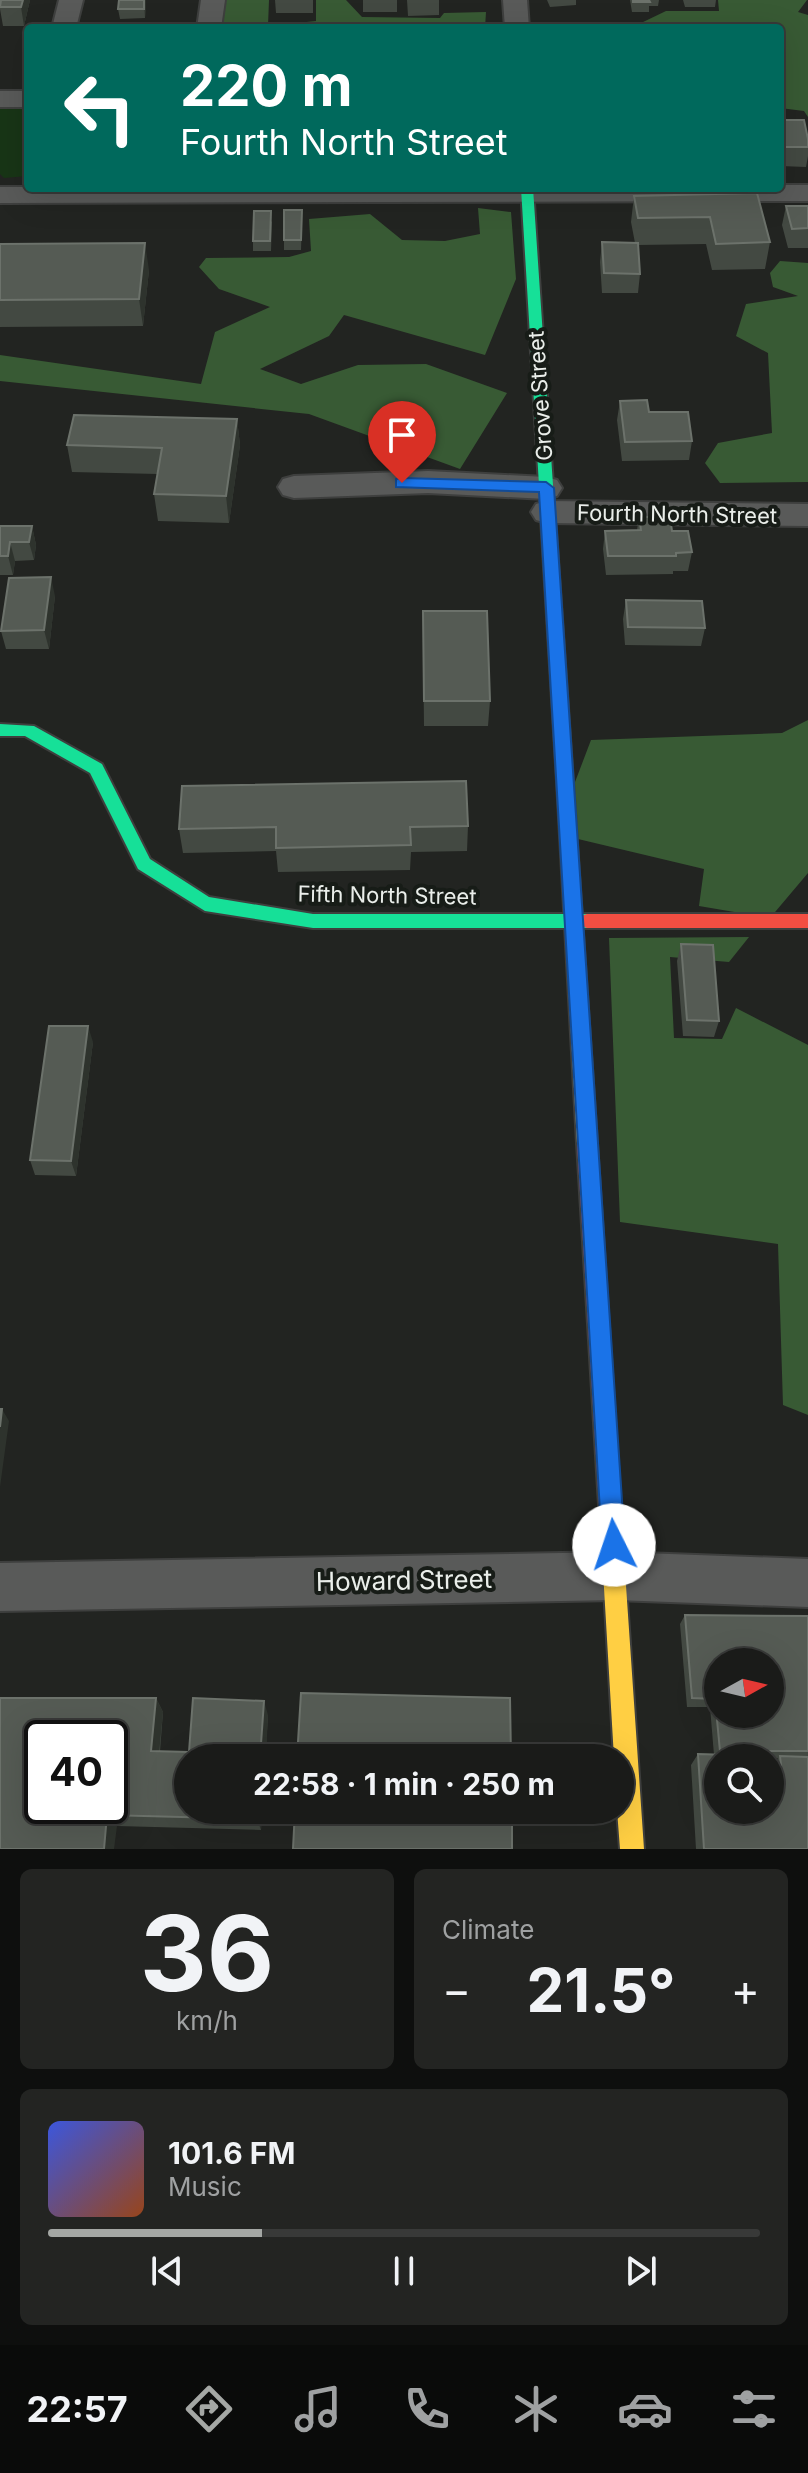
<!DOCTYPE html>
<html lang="en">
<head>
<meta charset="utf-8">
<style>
  :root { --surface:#1a1b19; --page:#232422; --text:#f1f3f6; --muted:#9fa1a2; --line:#383938; --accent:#a4a7a4 }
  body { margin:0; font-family:Inter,sans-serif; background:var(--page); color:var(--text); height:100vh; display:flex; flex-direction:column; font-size:30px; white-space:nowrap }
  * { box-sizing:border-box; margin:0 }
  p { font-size:26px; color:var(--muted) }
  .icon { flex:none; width:44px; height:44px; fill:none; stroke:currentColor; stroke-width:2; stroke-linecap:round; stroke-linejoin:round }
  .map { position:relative; height:1849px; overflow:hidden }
  .drawer { display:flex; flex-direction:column; gap:20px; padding:20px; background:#0e0f0e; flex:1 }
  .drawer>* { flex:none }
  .top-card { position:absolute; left:24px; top:24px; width:760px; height:168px; border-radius:8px; box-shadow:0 8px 32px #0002,0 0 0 2px var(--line); background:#00695c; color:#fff; overflow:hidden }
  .needle { width:52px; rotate:82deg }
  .buttons { position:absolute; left:704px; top:1648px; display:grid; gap:16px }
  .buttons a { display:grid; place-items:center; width:80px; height:80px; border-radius:50%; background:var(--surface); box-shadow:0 8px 32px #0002,0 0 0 2px var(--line); font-size:40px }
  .speed { position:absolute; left:24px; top:1720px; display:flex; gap:16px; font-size:40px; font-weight:700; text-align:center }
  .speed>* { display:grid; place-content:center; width:104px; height:104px; border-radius:50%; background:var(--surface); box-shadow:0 8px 32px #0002,0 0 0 2px var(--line); line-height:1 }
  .speed .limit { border:4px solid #111; border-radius:12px; background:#fff; color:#111 }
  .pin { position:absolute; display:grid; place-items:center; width:68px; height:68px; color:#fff; margin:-82px -34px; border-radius:50% 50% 50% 0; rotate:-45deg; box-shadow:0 0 8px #0007 }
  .pin .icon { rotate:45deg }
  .me { position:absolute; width:88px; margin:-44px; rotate:356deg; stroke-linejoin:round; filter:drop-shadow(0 0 6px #0008) }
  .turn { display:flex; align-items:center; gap:28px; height:168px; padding:0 24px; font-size:36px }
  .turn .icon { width:104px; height:104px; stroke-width:2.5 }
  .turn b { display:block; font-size:56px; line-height:68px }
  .big { font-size:60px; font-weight:700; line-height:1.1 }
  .drawer .tile { flex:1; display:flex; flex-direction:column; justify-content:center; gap:12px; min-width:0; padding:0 28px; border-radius:12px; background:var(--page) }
  .drawer .dial { align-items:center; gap:0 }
  .dial b { font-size:104px; line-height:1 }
  .song { display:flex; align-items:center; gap:24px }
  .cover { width:96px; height:96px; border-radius:12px; background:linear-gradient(135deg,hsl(230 70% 55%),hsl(20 70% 35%)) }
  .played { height:8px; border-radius:4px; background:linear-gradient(90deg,var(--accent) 30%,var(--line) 30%) }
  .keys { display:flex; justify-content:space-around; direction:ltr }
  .heat { display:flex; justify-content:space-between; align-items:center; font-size:44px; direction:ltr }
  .drawer .tiles { flex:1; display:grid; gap:20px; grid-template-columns:1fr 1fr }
  .tile:last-child { grid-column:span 2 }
  .trip { position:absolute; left:174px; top:1744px; width:460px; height:80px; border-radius:40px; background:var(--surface); box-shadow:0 8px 32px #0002,0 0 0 2px var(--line); font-weight:700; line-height:80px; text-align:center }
  .menu { display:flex; height:128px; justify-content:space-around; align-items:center; background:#0a0b0a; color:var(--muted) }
  .menu .icon { width:56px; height:56px }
  .menu .on { color:var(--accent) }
  .menu b { font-size:36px; color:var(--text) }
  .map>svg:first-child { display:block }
  .green { fill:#183516 }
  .forest { fill:#385a34 }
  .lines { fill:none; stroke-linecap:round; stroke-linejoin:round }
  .street-casing { stroke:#3e3f3e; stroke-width:4 }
  .fast-casing { stroke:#3e3f3e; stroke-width:4 }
  .slow-casing { stroke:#3e3f3e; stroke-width:4 }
  .jam-casing { stroke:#3e3f3e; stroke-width:4 }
  .street { fill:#595a59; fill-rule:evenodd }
  .fast { fill:#16e098; fill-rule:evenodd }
  .slow { fill:#ffcf43; fill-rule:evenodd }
  .jam { fill:#f24e42; fill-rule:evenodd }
  .wall { fill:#434942; fill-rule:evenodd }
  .shaded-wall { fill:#2e332d }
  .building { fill:#555b54; stroke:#6c726b; stroke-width:2; fill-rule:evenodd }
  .route { fill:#1a73e8; stroke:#114b97; stroke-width:2 }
  .labels { text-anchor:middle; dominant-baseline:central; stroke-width:8; stroke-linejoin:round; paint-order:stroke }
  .street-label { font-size:22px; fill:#eaeeea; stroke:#171c17 }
  .near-street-label { font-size:26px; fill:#eaeeea; stroke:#171c17 }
</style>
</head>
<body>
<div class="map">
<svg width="808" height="1849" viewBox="0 0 808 1849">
  <rect width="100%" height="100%" fill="#222421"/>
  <path class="green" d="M0,102L28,103V176L4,178L0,174Z"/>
  <path class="forest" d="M224,0H269L268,26L316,21V0H346L362,17L440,18L444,13L486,12L485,28H218Z
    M718,0H807L798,12L808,15V117L804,111L780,108V28H608L607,23H641L666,11H719Z
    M478,208L511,212L516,279L485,355L344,315L329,336L260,369L301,384L358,365L426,364L507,393L460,469L309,414L0,381V355L201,384L215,332L270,307L219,289L199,267L206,258L289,257L311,251L309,219L370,214L402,240L445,241L480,234Z
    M780,261L808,263V482L720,483L705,463L718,443L772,433L768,353L736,336L746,304L798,296L773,287L770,273Z
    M808,720V873L770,918L699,906L704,869L578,839L572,790L591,740L782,733Z
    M749,937L729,962L670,957L674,1038L722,1039L736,1008L808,1045V1415L783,1405L778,1244L620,1222L609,938Z"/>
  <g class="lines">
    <g class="street-casing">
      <path id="street" d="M59,0H83L76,28H52Z
        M201,0H225L221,28H197Z
        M503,0H527L529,28H505Z
        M0,91H28V107H0Z
        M780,185H808V201L0,203V187L780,188Z
        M428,471L546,477L557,480L562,488L557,496L546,499L428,493L294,498L283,495L278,487L283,479L294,476Z
        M547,501L808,504V526L547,523L536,520L531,512L536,504Z
        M616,1552L808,1559V1607L616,1600L0,1611V1563Z"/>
    </g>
    <g class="fast-casing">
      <path id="fast" d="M521,188H533L573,782L565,789L557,782Z
        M0,724L34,726L102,764L150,859L209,897L313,914H587L593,916L596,921L593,926L587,928H313L205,911L138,869L90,773L25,736H0Z"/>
    </g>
    <g class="slow-casing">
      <path id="slow" d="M565,775L573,782L597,1143L594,1149L587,1152L580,1149L577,1143L557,782Z
        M614,1560L622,1563L625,1571L644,1849H620L617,1810H620V1758H614L603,1571L606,1563Z"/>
    </g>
    <g class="jam-casing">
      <path id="jam" d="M587,914H808V928H587L581,926L578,921L581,916Z
        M587,1134L594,1137L597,1143L625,1571L622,1579L614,1582L606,1579L603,1571L577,1143L580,1137Z"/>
    </g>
    <use href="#street" class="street"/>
    <use href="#fast" class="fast"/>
    <use href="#slow" class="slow"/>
    <use href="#jam" class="jam"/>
  </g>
  <path class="wall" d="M0,0H30L24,26H3L0,9Z
    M119,0H146L145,18L120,19L118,9Z
    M275,0H313V13H276Z
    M363,0H397V12H363Z
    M407,0H439V15L408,16Z
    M547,0H576V5L550,7Z
    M630,0H659L658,6H649V12H632Z
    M683,0H716L715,7H685Z
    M780,120L808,139V156L806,167L780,166Z
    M757,193L770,242L765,269L712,270L706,244L638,245L640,274L638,293H602L600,262L602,242L635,243L631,222L634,196Z
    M786,206H808V248H788L782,225Z
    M302,220L301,250H284V240Z
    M272,221L271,251H253V241Z
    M0,244L149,270L143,326L0,327Z
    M620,401L649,412L692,441L689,460L622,461L617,420Z
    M237,419L240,445L229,523L158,521L154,494L158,474L72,472L67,445Z
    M639,517L672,531L692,552L688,571H673V574L606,575L603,549L605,531L637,530Z
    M0,526H32L36,545L34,560L15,561L13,575H0Z
    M55,596L49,649H6L1,631Z
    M626,600L705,628L701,646L625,645L623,619Z
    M423,637L490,701L488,726H424Z
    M182,786L468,826L467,851L411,852L410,870L278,872L276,851L183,853L179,829Z
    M681,944L719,1021L714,1037L683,1036L677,961Z
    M93,1042L76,1176L35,1175L30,1160Z
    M685,1615L808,1616V1849H696L691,1765L698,1754L714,1755L710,1707H687L680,1624ZM718,1758H778L771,1766L718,1810Z
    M156,1698L163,1712L160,1751L189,1752L268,1715L261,1830L117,1826L0,1849Z"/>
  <path class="shaded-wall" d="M23,0H30L24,26L21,7Z
    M144,0H146V4L145,18Z
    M145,243L149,270L143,326L139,299Z
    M237,419L240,445L229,523L226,496Z
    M32,526L36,545L34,560L29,542Z
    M10,542L15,561L13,575L8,556Z
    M51,577L55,596L49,649L44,630Z
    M88,1026L93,1042L76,1176L71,1161Z
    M2,1409L9,1421L0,1487V1427Z
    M156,1698L163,1712L158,1764L151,1751Z
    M264,1701L268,1715L266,1758H260Z
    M257,1810H262L261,1830L257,1819Z
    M107,1815L117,1826L114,1849H104Z"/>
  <path class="building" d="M1,0H23L21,7H0Z
    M119,0H144V9H118Z
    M633,0H649L650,2H633Z
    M780,120H804L808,139V147H780Z
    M757,193L770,242L716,244L710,217L638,218L634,196Z
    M786,206H808V228L792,229Z
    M284,210H302L301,240H284Z
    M254,211H271L270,241H253Z
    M602,242L638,243L640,274L604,273Z
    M145,243L139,299L0,300V244Z
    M647,400L649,412H688L692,441L625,442L620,401Z
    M74,415L237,419L226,496L154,494L162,448L67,445Z
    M639,517H670L672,531H688L692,552L676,553V556H608L605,531L641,530Z
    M0,526H32L29,542H10L8,556H0Z
    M51,577L44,630L1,631L9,578Z
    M626,600L702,601L705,628L628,627Z
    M423,611H487L490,701H424Z
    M466,781L468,826L410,827L411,845L276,848V827L179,829L182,786Z
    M681,944L713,945L719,1021L687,1020Z
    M49,1026H88L71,1161L30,1160Z
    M0,1409H2L0,1427Z
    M685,1615L808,1616V1751H720L715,1699L692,1698ZM718,1662H770V1714H718Z
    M301,1693L510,1698L511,1758H297Z
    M0,1698H156L151,1751L189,1752L193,1698L264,1701L260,1758H188V1810H257V1819L107,1815L104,1849H0ZM42,1738H110V1806H42Z
    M698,1754L763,1756V1758H718V1810H770V1766L781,1765L780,1756L808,1757V1849H704Z
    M295,1810H512V1849H293Z"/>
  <path class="route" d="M402,478L546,482L554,488L625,1545L622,1553L614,1557L606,1553L602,1545L539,492L396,487V479Z"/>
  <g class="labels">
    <g class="street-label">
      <text transform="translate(540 396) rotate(-94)">Grove Street</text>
      <text transform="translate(677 514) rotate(1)">Fourth North Street</text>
      <text transform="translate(387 895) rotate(1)">Fifth North Street</text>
    </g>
    <g class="near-street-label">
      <text transform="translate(404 1580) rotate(-1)">Howard Street</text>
    </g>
  </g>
</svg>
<div class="buttons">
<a><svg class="needle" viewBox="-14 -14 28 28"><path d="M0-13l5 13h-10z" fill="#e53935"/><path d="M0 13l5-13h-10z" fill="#9fa1a2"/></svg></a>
<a><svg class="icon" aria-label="search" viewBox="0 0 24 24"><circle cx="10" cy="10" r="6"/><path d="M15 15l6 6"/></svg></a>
</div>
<div class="speed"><div class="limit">40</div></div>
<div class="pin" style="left:402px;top:483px;background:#d93025"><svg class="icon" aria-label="arrive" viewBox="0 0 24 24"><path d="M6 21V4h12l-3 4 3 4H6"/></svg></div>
<svg class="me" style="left:614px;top:1545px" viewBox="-20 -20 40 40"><circle r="19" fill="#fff"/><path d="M0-13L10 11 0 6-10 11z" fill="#1a73e8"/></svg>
<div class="trip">22:58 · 1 min · 250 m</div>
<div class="top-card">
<div class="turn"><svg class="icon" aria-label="left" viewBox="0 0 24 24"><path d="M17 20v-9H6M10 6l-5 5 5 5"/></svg><div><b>220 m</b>Fourth North Street</div></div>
</div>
</div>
<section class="drawer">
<div class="tiles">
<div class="tile dial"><b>36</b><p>km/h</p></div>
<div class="tile"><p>Climate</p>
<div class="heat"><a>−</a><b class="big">21.5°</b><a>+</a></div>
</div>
<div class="tile">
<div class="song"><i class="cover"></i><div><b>101.6 FM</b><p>Music</p></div></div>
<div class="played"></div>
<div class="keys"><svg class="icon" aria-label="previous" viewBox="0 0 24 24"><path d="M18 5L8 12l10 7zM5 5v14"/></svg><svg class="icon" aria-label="pause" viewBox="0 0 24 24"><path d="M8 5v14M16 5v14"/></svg><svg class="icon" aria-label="next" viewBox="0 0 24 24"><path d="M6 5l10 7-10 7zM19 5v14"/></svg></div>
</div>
</div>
</section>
<nav class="menu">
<b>22:57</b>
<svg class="icon on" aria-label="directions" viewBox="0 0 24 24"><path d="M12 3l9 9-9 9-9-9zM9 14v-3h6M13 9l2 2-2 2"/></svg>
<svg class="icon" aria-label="music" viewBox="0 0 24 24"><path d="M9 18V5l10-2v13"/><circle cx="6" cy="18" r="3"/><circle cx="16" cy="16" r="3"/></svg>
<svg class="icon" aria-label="phone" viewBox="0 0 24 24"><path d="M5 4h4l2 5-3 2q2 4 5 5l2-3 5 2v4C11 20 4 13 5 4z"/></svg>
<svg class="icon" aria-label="climate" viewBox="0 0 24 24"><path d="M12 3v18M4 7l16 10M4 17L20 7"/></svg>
<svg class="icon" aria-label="car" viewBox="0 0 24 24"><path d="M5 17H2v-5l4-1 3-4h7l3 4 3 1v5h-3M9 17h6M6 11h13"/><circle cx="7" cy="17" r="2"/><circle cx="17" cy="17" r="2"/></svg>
<svg class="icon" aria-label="filters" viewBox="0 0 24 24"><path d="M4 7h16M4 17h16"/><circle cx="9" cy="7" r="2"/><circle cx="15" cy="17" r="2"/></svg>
</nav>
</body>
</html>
